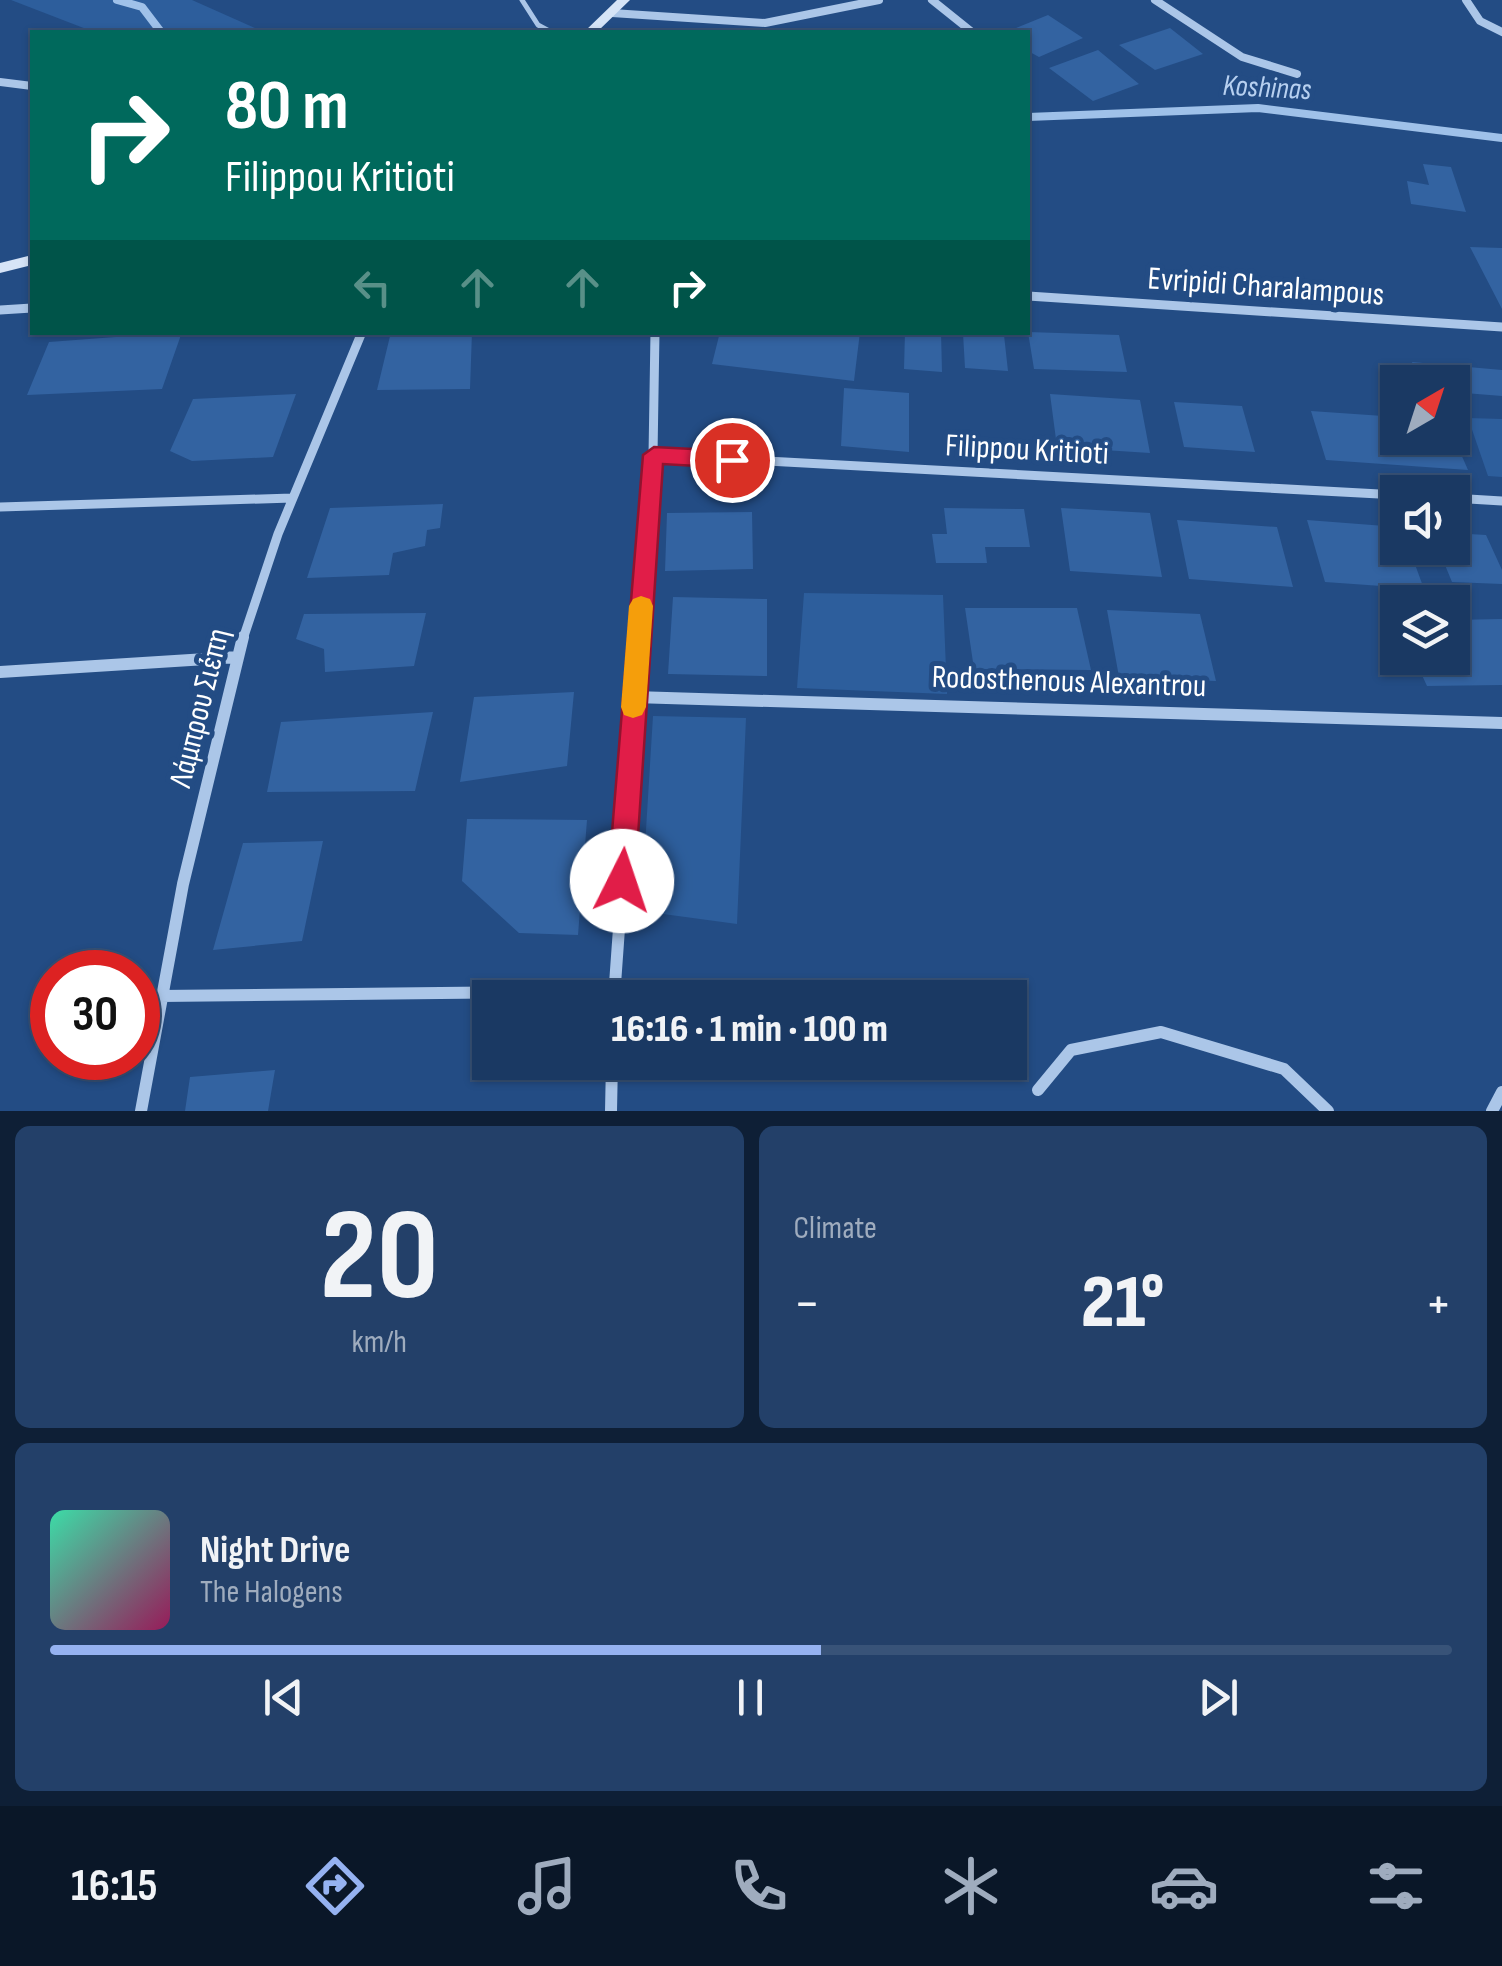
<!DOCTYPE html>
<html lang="en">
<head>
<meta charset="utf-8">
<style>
  :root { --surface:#1a3963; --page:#234069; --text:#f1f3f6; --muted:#9facbe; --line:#385378; --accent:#95b2f1 }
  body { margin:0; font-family:"Sofia Sans Condensed",sans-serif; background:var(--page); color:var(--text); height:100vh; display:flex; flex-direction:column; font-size:38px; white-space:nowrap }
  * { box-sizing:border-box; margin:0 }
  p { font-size:32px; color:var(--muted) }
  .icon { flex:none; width:55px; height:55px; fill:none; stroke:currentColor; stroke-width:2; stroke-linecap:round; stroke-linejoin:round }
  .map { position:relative; height:1111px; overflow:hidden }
  .details { display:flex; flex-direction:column; gap:15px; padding:15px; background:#0e1f36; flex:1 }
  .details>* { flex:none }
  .hud { position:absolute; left:30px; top:30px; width:1000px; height:305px; border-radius:0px; box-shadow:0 2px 8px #0004,0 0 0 2px var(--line); background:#00695c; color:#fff; overflow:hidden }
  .needle { width:65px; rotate:39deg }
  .buttons { position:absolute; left:1380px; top:365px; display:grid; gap:20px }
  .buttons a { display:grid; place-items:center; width:90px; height:90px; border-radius:0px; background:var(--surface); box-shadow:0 2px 8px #0004,0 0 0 2px var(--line); font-size:50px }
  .speed { position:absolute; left:30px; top:950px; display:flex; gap:20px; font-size:50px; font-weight:700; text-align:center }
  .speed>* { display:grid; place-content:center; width:130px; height:130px; border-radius:50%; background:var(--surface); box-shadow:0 2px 8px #0004,0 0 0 2px var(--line); line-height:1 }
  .speed .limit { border:15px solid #d22; background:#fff; color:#111 }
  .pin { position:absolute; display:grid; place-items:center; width:85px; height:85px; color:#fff; margin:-42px; border:5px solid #fff; border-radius:50%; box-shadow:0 2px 10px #0007 }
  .me { position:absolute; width:110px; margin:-55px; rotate:4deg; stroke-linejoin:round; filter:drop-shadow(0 0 8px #0008) }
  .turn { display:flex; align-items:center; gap:35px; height:210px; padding:0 30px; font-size:45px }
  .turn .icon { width:130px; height:130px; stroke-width:2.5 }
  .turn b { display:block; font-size:70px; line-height:85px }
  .lanes { display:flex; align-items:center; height:95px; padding:0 30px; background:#0003; justify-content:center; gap:50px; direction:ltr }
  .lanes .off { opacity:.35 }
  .big { font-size:75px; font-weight:800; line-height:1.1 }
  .details .widget { flex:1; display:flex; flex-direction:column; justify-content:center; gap:15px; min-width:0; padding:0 35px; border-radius:15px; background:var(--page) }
  .details .dial { align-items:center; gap:0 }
  .dial b { font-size:130px; line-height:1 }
  .song { display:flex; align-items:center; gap:30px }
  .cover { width:120px; height:120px; border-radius:15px; background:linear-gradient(135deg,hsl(160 70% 55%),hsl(330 70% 35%)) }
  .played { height:10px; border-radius:5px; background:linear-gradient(90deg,var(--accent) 55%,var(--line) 55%) }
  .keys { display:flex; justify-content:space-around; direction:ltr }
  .heat { display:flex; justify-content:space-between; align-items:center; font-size:55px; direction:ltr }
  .details .tiles { flex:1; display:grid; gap:15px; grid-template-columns:1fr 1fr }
  .widget:last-child { grid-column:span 2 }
  .trip { position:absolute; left:472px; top:980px; width:555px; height:100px; border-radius:0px; background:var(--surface); box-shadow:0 2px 8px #0004,0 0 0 2px var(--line); font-weight:800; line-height:100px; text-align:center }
  .menu { display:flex; height:160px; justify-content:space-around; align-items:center; background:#0a1728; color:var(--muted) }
  .menu .icon { width:70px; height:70px }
  .menu .current { color:var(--accent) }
  .menu b { font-size:45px; color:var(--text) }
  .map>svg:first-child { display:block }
  .green { fill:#2d5e9c }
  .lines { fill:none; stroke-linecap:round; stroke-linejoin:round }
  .stream { stroke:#9fc1e9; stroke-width:8 }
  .building { fill:#3363a1 }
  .service { stroke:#abc6e8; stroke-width:5 }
  .minor-far2 { stroke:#abc6e8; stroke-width:8 }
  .minor-far1 { stroke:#abc6e8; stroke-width:9 }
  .minor { stroke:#abc6e8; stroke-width:12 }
  .secondary { fill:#d6e4f7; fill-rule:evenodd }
  .route { fill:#e11d48; stroke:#92132f; stroke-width:2.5 }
  .slow { fill:#f59e0b }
  .labels { text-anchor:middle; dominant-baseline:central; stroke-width:10; stroke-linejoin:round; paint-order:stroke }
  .far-water-label { font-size:30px; font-style:italic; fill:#b7d0f0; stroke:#234c84 }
  .street-label { font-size:32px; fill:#fff; stroke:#234c84 }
</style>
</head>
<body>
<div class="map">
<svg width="1502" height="1111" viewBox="0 0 1502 1111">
  <rect width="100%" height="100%" fill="#234c84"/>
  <path class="green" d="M11,0H192L264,32H94Z
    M1468,418L1502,419V477L1488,476Z
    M804,593L943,595L947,694L797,688Z
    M653,716L746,718L737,924L641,911Z"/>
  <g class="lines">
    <path class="stream" d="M117,0L142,7L161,32
      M1028,117L1258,108L1502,138"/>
  </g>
  <path class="building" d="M1048,15L1083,38L1039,57L1028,51V32H1006Z
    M1170,28L1203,54L1155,70L1119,45Z
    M1098,50L1139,84L1093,101L1049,68Z
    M1423,164L1451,167L1466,212L1411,204L1407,181L1429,185Z
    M1470,247L1502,248V309Z
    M182,332L162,389L27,395L49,342Z
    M391,332H472L470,389L377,390Z
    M720,332H860L854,381L712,364Z
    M905,332H941L942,372L904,369Z
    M1028,332L1119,335L1127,372L1034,369Z
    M963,333L1004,335L1008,371L965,368Z
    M1412,362L1502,370V396L1452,392V382H1420Z
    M844,388L909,393V452L841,446Z
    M296,394L273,457L192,461L170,451L193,399Z
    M1050,394L1140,400L1150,453L1057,447Z
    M1174,402L1242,406L1255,452L1184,447Z
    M1311,411L1398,417V438H1454L1468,470L1326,460Z
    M443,504L440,528L427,530L425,546L393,553L389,575L307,578L330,508Z
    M944,508L1024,509L1030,547H985L987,563H936L932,534H947Z
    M1061,508L1150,513L1162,577L1070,571Z
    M752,512L753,569L665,571L667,513Z
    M1177,520L1277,527L1293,587L1189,579Z
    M1307,520L1398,527V548H1409L1424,589L1325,582Z
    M1452,533L1486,535L1502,570V584L1452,582L1438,548H1452Z
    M673,597L767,599V676L668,674Z
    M965,608H1077L1091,670L974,669Z
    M1107,610L1200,614L1216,681L1119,677Z
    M426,613L414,666L325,672L324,649L296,639L304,614Z
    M1502,619V685L1427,686L1414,658H1452V620Z
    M574,692L567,766L460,782L474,697Z
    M433,712L415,791L267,792L281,722Z
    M467,819L587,820L578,935L519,933L462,881Z
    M323,841L302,941L213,950L243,843Z
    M275,1070L268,1111H185L190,1077Z"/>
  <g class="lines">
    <path class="service" d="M522,0L538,25L551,32"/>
    <path class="minor-far2" d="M932,0L972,32
      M1155,0L1242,57L1297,74
      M1466,0L1480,21L1502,32
      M612,13L765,23L879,0
      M0,82L32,86"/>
    <path class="minor-far1" d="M1028,296L1502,327
      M0,310L32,308
      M653,455L1398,495
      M1452,498L1502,501
      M0,507L292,498
      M243,639L278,534L362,332
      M640,639L653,455L655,332"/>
    <path class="minor" d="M0,672L238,657
      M634,697L1502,723
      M160,996L614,991
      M614,998L640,637
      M1038,1090L1071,1050L1161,1032L1284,1069L1328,1111
      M141,1111L183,884L243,637
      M611,1111L612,1062
      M1492,1111L1502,1092"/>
    <path class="secondary" d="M617,0H630L597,32H584Z
      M32,255V265L0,273V263Z"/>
  </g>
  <path class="route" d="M654,447L732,451L742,460L732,468L663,464L635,881L631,891L622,895L612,891L608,881L643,455Z"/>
  <path class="slow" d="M641,596L650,599L653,606L646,707L642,715L633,718L624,715L621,707L629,606L633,599Z"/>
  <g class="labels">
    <g class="far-water-label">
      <text transform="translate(1267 88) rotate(3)">Koshinas</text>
    </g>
    <g class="street-label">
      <text transform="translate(1266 287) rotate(4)">Evripidi Charalampous</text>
      <text transform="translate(1027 450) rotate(3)">Filippou Kritioti</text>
      <text transform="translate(1069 682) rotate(2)">Rodosthenous Alexantrou</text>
      <text transform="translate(200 708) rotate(-76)">Λάμπρου Σιέπη</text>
    </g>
  </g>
</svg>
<div class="buttons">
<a><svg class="needle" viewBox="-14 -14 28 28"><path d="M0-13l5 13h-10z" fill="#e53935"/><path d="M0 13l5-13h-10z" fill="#9facbe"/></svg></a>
<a><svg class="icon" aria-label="sound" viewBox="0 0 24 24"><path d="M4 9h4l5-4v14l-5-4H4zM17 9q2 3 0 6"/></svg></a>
<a><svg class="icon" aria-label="layers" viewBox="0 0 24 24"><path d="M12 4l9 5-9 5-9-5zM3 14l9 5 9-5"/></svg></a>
</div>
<div class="speed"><div class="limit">30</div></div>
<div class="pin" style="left:732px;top:460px;background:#d93025"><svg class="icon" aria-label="arrive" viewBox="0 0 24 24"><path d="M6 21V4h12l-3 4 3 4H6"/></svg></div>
<svg class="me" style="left:622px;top:881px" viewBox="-20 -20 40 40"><circle r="19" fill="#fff"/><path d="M0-13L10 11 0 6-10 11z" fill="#e11d48"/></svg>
<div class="trip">16:16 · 1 min · 100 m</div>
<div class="hud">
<div class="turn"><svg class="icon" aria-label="right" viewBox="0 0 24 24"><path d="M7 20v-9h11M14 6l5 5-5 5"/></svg><div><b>80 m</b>Filippou Kritioti</div></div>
<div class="lanes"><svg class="icon off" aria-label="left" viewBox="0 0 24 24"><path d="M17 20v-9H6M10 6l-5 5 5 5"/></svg><svg class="icon off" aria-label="ahead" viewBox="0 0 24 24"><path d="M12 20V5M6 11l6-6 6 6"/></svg><svg class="icon off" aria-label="ahead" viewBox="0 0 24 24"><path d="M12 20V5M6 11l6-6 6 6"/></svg><svg class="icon" aria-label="right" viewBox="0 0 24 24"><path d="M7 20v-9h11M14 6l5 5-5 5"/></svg></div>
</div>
</div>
<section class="details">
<div class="tiles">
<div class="widget dial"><b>20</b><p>km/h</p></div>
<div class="widget"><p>Climate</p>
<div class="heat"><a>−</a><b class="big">21°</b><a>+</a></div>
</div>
<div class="widget">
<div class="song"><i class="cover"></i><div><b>Night Drive</b><p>The Halogens</p></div></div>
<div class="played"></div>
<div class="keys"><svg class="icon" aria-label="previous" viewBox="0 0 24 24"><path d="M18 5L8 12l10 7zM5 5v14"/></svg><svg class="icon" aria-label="pause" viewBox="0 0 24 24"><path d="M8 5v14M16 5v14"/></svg><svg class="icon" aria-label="next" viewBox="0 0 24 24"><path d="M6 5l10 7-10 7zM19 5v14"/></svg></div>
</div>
</div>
</section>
<nav class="menu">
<b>16:15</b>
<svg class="icon current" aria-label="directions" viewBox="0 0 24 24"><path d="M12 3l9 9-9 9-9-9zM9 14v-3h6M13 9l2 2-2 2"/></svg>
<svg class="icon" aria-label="music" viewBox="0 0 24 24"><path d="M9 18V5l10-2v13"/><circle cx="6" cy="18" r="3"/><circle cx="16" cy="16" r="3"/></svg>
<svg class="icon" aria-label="phone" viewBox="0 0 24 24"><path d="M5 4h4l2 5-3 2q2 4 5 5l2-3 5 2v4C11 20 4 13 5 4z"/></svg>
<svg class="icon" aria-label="climate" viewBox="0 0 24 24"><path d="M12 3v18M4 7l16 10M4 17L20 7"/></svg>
<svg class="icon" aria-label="car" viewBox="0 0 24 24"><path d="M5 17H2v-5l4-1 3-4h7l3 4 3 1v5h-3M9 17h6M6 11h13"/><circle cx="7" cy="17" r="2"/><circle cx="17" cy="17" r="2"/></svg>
<svg class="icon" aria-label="filters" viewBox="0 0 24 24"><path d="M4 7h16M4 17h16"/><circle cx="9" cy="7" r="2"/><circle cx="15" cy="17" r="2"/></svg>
</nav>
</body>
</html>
